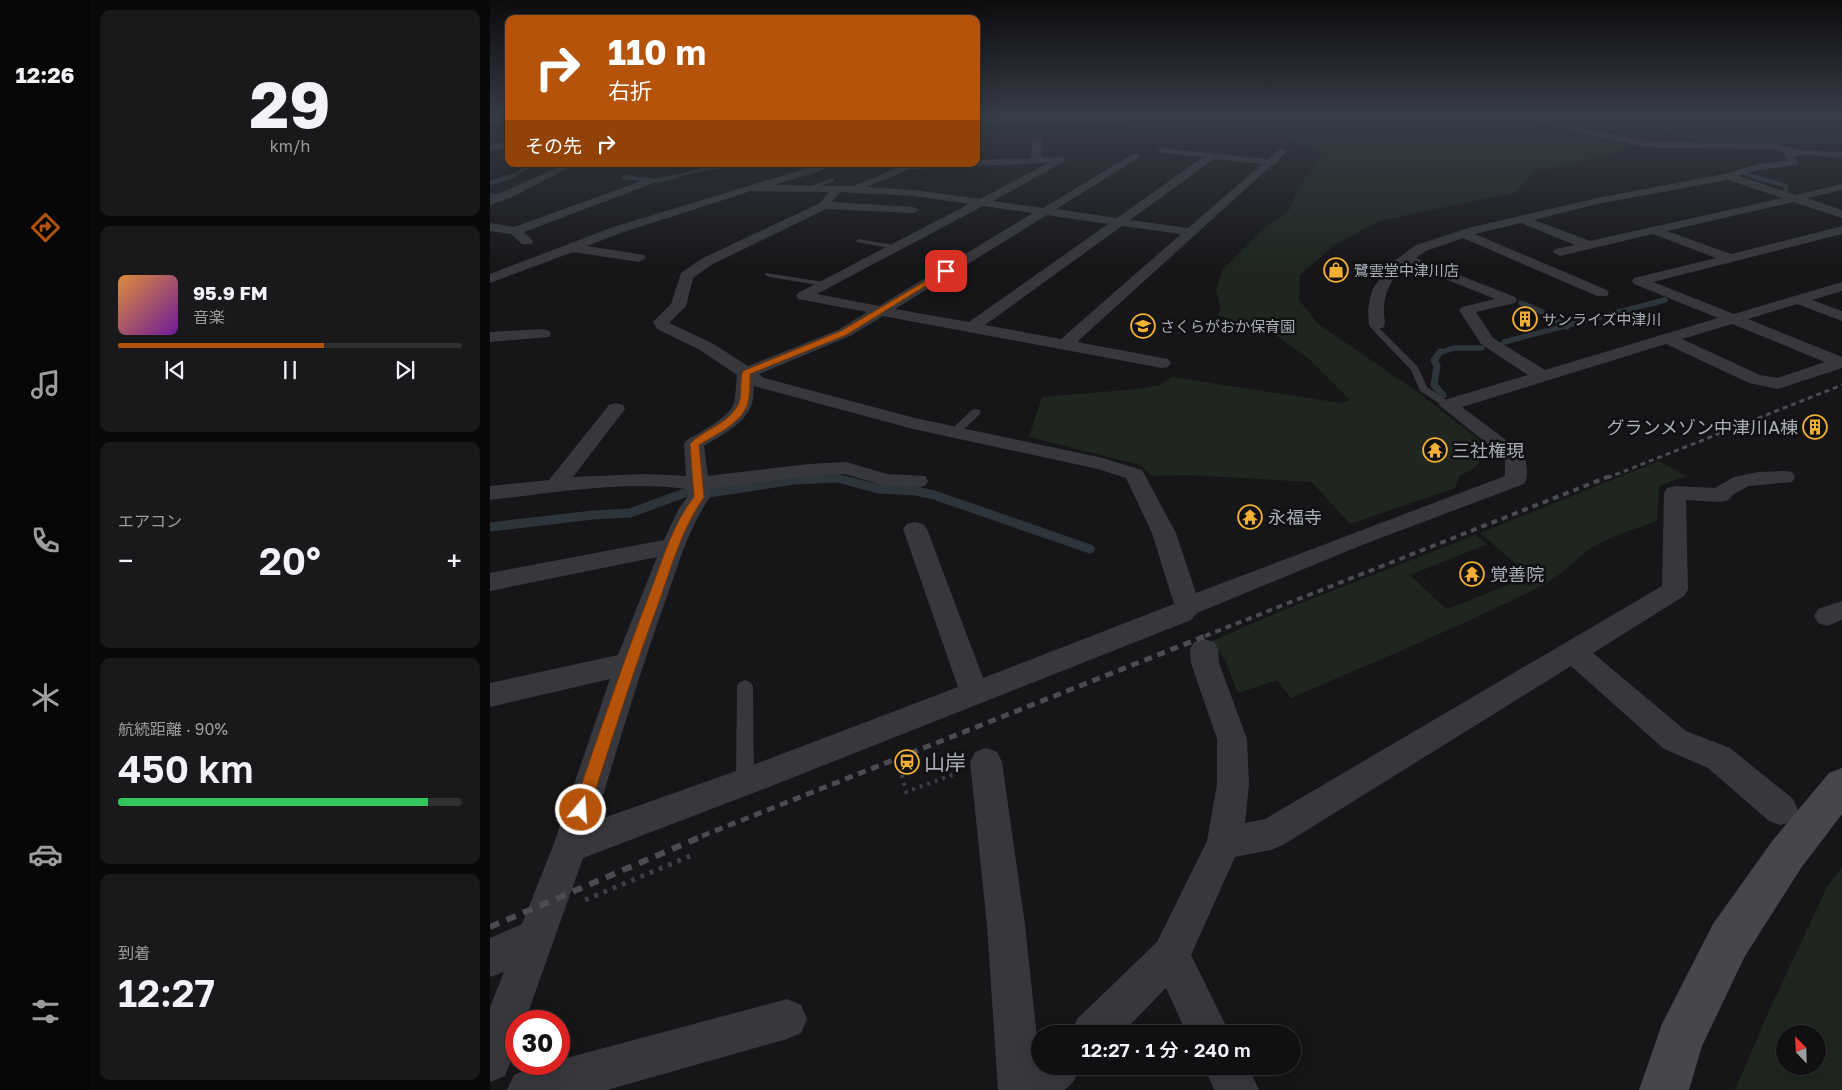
<!DOCTYPE html>
<html lang="ja">
<head>
<meta charset="utf-8">
<style>
  :root { --surface:#101012; --page:#19191b; --text:#f1f3f6; --muted:#9c9d9f; --line:#303032; --accent:#b45309 }
  body { margin:0; font-family:"Golos Text","Noto Sans JP",sans-serif; background:var(--page); color:var(--text); height:100vh; display:flex; flex-direction:column; font-size:19px; white-space:nowrap }
  * { box-sizing:border-box; margin:0 }
  p { font-size:16px; color:var(--muted) }
  .icon { flex:none; width:28px; height:28px; fill:none; stroke:currentColor; stroke-width:2; stroke-linecap:round; stroke-linejoin:round }
  .map { position:relative; flex:1; overflow:hidden }
  .drawer { display:flex; flex-direction:column; gap:10px; padding:10px; background:#09090a; width:400px }
  .drawer>* { flex:none }
  .top-card { position:absolute; left:15px; top:15px; width:475px; height:152px; border-radius:10px; box-shadow:0 5px 20px #0002,0 0 0 1px var(--line); background:#b45309; color:#fff; overflow:hidden }
  .needle { width:32px; rotate:337deg }
  .controls { position:absolute; left:1286px; top:1025px; display:grid; gap:10px }
  .controls a { display:grid; place-items:center; width:50px; height:50px; border-radius:50%; background:var(--surface); box-shadow:0 5px 20px #0002,0 0 0 1px var(--line); font-size:25px }
  .speed { position:absolute; left:15px; top:1010px; display:flex; gap:10px; font-size:25px; font-weight:700; text-align:center }
  .speed>* { display:grid; place-content:center; width:65px; height:65px; border-radius:50%; background:var(--surface); box-shadow:0 5px 20px #0002,0 0 0 1px var(--line); line-height:1 }
  .speed .limit { border:8px solid #d22; background:#fff; color:#111 }
  .pin { position:absolute; display:grid; place-items:center; width:42px; height:42px; color:#fff; margin:-21px; border-radius:10px; box-shadow:0 2px 8px #0006 }
  .me { position:absolute; width:55px; margin:-28px; rotate:18deg; stroke-linejoin:round; filter:drop-shadow(0 0 4px #0008) }
  .turn { display:flex; align-items:center; gap:18px; height:105px; padding:0 20px; font-size:22px }
  .turn .icon { width:65px; height:65px; stroke-width:2.5 }
  .turn b { display:block; font-size:35px; line-height:42px }
  .then { display:flex; align-items:center; height:48px; padding:0 20px; background:#0003; gap:10px; font-size:19px }
  .big { font-size:38px; font-weight:600; line-height:1.1 }
  .drawer .widget { flex:1; display:flex; flex-direction:column; justify-content:center; gap:8px; min-width:0; padding:0 18px; border-radius:10px; background:var(--page) }
  .drawer .dial { align-items:center; gap:0 }
  .dial b { font-size:65px; line-height:1 }
  .song { display:flex; align-items:center; gap:15px }
  .cover { width:60px; height:60px; border-radius:8px; background:linear-gradient(135deg,hsl(30 70% 55%),hsl(280 70% 35%)) }
  .played { height:5px; border-radius:2px; background:linear-gradient(90deg,var(--accent) 60%,var(--line) 60%) }
  .keys { display:flex; justify-content:space-around; direction:ltr }
  .heat { display:flex; justify-content:space-between; align-items:center; font-size:28px; direction:ltr }
  .charge { height:8px; border-radius:4px; background:linear-gradient(90deg,#34c759 90%,var(--line) 0) }
  .trip { position:absolute; left:541px; top:1025px; width:270px; height:50px; border-radius:25px; background:var(--surface); box-shadow:0 5px 20px #0002,0 0 0 1px var(--line); font-weight:600; line-height:50px; text-align:center }
  main { display:flex; flex:1; min-height:0 }
  .menu { display:flex; flex-direction:column; width:90px; justify-content:space-around; align-items:center; background:#060607; color:var(--muted) }
  .menu .icon { width:35px; height:35px }
  .menu .on { color:var(--accent) }
  .menu b { font-size:22px; color:var(--text) }
  .map>svg:first-child { display:block }
  .green { fill:#1e261f; fill-rule:evenodd }
  .lines { fill:none; stroke-linecap:round; stroke-linejoin:round }
  .stream-far4 { stroke:#2c353c; stroke-width:3 }
  .stream-far3 { stroke:#2c353c; stroke-width:4.5 }
  .stream-far2 { stroke:#2c353c; stroke-width:5.5 }
  .stream-far1 { stroke:#2c353c; stroke-width:7 }
  .stream { stroke:#2c353c; stroke-width:9 }
  .path-far1 { stroke:#3d3f44; stroke-width:4; stroke-dasharray:3 5; stroke-linecap:butt }
  .path { stroke:#3d3f44; stroke-width:5; stroke-dasharray:4 6; stroke-linecap:butt }
  .lane { fill:#37383d; fill-rule:evenodd }
  .street { fill:#37383d; fill-rule:evenodd }
  .secondary { fill:#45474d; fill-rule:evenodd }
  .rail-far3 { stroke:#4a4c52; stroke-width:3; stroke-dasharray:5 4; stroke-linecap:butt }
  .rail-far2 { stroke:#4a4c52; stroke-width:4; stroke-dasharray:6 5; stroke-linecap:butt }
  .rail-far1 { stroke:#4a4c52; stroke-width:5; stroke-dasharray:8 6; stroke-linecap:butt }
  .rail { stroke:#4a4c52; stroke-width:6; stroke-dasharray:10 8; stroke-linecap:butt }
  .route { fill:#b45309; stroke:#753606 }
  .labels { text-anchor:middle; dominant-baseline:central; stroke-width:5; stroke-linejoin:round; paint-order:stroke }
  .far-poi-label { font-size:15px; fill:#a8adb8; stroke:#111113; text-anchor:start }
  .poi-label { font-size:18px; fill:#a8adb8; stroke:#111113; text-anchor:start }
  .near-poi-label { font-size:21px; fill:#a8adb8; stroke:#111113; text-anchor:start }
</style>
</head>
<body>
<main>
<nav class="menu">
<b>12:26</b>
<svg class="icon on" aria-label="directions" viewBox="0 0 24 24"><path d="M12 3l9 9-9 9-9-9zM9 14v-3h6M13 9l2 2-2 2"/></svg>
<svg class="icon" aria-label="music" viewBox="0 0 24 24"><path d="M9 18V5l10-2v13"/><circle cx="6" cy="18" r="3"/><circle cx="16" cy="16" r="3"/></svg>
<svg class="icon" aria-label="phone" viewBox="0 0 24 24"><path d="M5 4h4l2 5-3 2q2 4 5 5l2-3 5 2v4C11 20 4 13 5 4z"/></svg>
<svg class="icon" aria-label="climate" viewBox="0 0 24 24"><path d="M12 3v18M4 7l16 10M4 17L20 7"/></svg>
<svg class="icon" aria-label="car" viewBox="0 0 24 24"><path d="M5 17H2v-5l4-1 3-4h7l3 4 3 1v5h-3M9 17h6M6 11h13"/><circle cx="7" cy="17" r="2"/><circle cx="17" cy="17" r="2"/></svg>
<svg class="icon" aria-label="filters" viewBox="0 0 24 24"><path d="M4 7h16M4 17h16"/><circle cx="9" cy="7" r="2"/><circle cx="15" cy="17" r="2"/></svg>
</nav>
<section class="drawer">
<div class="widget dial"><b>29</b><p>km/h</p></div>
<div class="widget">
<div class="song"><i class="cover"></i><div><b>95.9 FM</b><p>音楽</p></div></div>
<div class="played"></div>
<div class="keys"><svg class="icon" aria-label="previous" viewBox="0 0 24 24"><path d="M18 5L8 12l10 7zM5 5v14"/></svg><svg class="icon" aria-label="pause" viewBox="0 0 24 24"><path d="M8 5v14M16 5v14"/></svg><svg class="icon" aria-label="next" viewBox="0 0 24 24"><path d="M6 5l10 7-10 7zM19 5v14"/></svg></div>
</div>
<div class="widget"><p>エアコン</p>
<div class="heat"><a>−</a><b class="big">20°</b><a>+</a></div>
</div>
<div class="widget"><p>航続距離 · 90%</p><b class="big">450 km</b><div class="charge"></div></div>
<div class="widget"><p>到着</p><b class="big">12:27</b></div>
</section>
<div class="map">
<svg width="1352" height="1090" viewBox="0 0 1352 1090">
  <rect width="100%" height="100%" fill="#161618"/>
  <path class="green" d="M815,116H1014L1145,147L1085,163L1042,172L1027,192L889,221L846,244L810,275L809,300L828,324L925,390L993,443C991,465 989,467 969,476L965,488L860,524L822,482L695,475L662,476L650,465L539,437L552,397L648,389L670,385L682,377L851,403L860,400L820,360L787,336L727,315L731,309L726,290L733,269L777,226L800,209L808,189L833,153L805,143L787,128Z
    M1092,116H1352V144L1203,142L1161,124L1123,121Z
    M1169,461L1196,476L1169,486L1167,521C1148,528 1127,534 1110,543C1090,553 1073,575 1055,584C972,626 886,661 801,698L787,680L748,693L735,660L722,641L796,609L985,535L998,544L920,575L956,609L968,605L1040,576L990,533Z
    M1352,867V1090H1245L1279,1011L1337,887ZM1295,1034H1328V1066H1295Z"/>
  <g class="lines">
    <path class="stream-far4" d="M1255,174L1266,177
      M20,177L44,164
      M134,177H136
      M182,177L216,169L258,164"/>
    <path class="stream-far3" d="M1262,176L1296,186L1295,193
      M134,177L167,181L187,176
      M0,183L23,176
      M0,195L9,197"/>
    <path class="stream-far2" d="M1031,303L1052,312L1077,327
      M1014,342L1175,300
      M949,353L964,348H992"/>
    <path class="stream-far1" d="M950,352L944,360L947,366L944,385L953,395"/>
    <path class="stream" d="M219,493L304,480L347,478L389,489L426,491L444,495L600,549
      M0,527L103,515L140,513L200,491"/>
    <path class="path-far1" d="M412,775L416,792L465,774"/>
    <path class="path" d="M95,900L205,854"/>
    <path class="lane" d="M342,178L344,181L318,190L313,189Z
      M369,239L404,245L407,247L404,249L367,242L366,241Z
      M276,273L334,282L338,284L334,286L279,277L275,275Z
      M884,323H890V329L928,367L937,387L961,403V407H955L930,391L921,370L882,329Z
      M486,409L490,410V414L470,433H462L461,431L462,429L482,410Z
      M255,680L260,682L263,686L264,782L261,787L255,790L249,787L246,782L247,686L250,682Z"/>
    <path class="street" d="M19,116V120L0,124V118Z
      M639,116H682L678,118L582,124H486V118H582Z
      M1021,116H1034L1145,139L1172,142L1282,143L1310,150L1352,152V158L1320,155L1304,156L1308,163L1307,165L1269,170L1249,176L1305,195L1352,184V190L1317,198L1352,210V218L1303,202L1177,231L1241,254L1352,226V234L1163,282L1244,314L1352,282V291L1322,300L1352,311V321L1307,304L1258,319L1352,357V368L1288,389L1259,383L1176,344L972,407L1032,452C1037,459 1039,476 1034,484L872,545L707,613L701,620L266,792L93,858L35,1021H26V1047L15,1076L0,1082V1007L14,972L0,977V938L32,924L63,846L120,679L0,707V683L128,655L167,557L0,591V573L174,540L188,510L198,496L197,489C135,480 62,493 0,500V486L59,480L119,405L126,403L133,405L135,409L83,477L156,474L196,476L194,444L197,440C210,432 239,418 244,403C246,394 246,383 247,375L210,350L167,329L163,322L181,304L191,273L211,259L330,203L339,192L261,191L131,233L97,246L154,255L156,258L149,262L83,252L0,283V274L123,227L331,164H344L328,172L283,185L363,186L416,164H479L474,167L420,169L376,187L424,190L490,199L558,163L486,166L482,164H486V160L541,158L542,139L547,136L552,139L551,158L572,157L577,160L503,201L553,208L643,154H649V158L566,209L627,218L713,157L672,153L669,152V148L778,159L789,149H795L797,151L786,164L782,165L587,342L678,359L681,363L678,367L672,368L393,316L360,336L269,374L274,378L425,418L613,458L652,470L686,533L706,593L1015,476V458L949,405L951,401L1038,375L991,344L969,310L972,307L1005,299L918,264C903,275 894,291 894,309C893,316 897,322 893,328H881L879,325L878,309L882,290L900,264L926,245L982,227L1107,198L1234,174L1268,164L1297,161L1293,154L1295,152L1282,149L1172,148L1145,145ZM724,159L772,164L698,228L640,220ZM1238,180L1292,198L1100,241L1044,220L1107,204ZM350,192L424,196L479,204L308,293L306,296L308,299L377,312L348,330L258,366L222,343L179,323L196,306L203,278L221,265L336,209L423,213L429,210L423,207L342,202ZM493,206L543,213L389,306L327,294ZM557,215L618,224L479,322L405,309ZM1031,223L1085,245L1065,249L1063,252L1070,256L1163,234L1226,258L1144,278L1142,281L1144,284L1228,318L1055,370L1003,338L986,312L1025,303L1027,300L1025,297L926,258L936,251L973,238L1107,296H1117L1119,293L1117,290L985,234ZM632,226L691,234L571,339L495,325ZM1242,324L1335,362L1287,378L1270,375L1192,339ZM264,386L423,429L608,469L636,478L662,533L684,604L493,678L437,529L433,524L425,522L417,524L413,529L468,687L252,769L105,821C128,747 149,674 175,602C188,566 198,529 220,497L219,489L319,476L355,474L395,486L427,487L435,486L438,481L435,476L397,474L356,462L319,464L218,476L214,446C231,435 256,424 262,403C264,398 263,391 264,386Z
      M19,141V147L0,151V145Z
      M74,164H86L20,198L0,205V198Z
      M157,179L162,182L161,184L34,232L43,241L42,244H32L21,234L0,231V223L24,227Z
      M53,329L59,331L61,334L59,337L0,342V332Z
      M1294,471L1302,472L1305,477L1302,482L1259,486L1244,494L1238,500L1230,502L1196,500L1198,590L1194,596L1103,653L1196,731L1240,748L1303,799L1308,810L1303,821L1291,825L1279,821L1218,768L1174,749L1081,666L793,845L781,850L745,857L701,955L740,1034H697L676,988L631,1034H581L587,1019L667,942L717,841L727,784V739L701,663L700,649L704,642L714,639L724,642L728,649L729,663L757,739L759,784L755,823L775,819L1172,586L1174,493L1177,488L1185,486L1225,488L1244,477L1268,472Z
      M1352,601V620L1337,626L1328,623L1324,616L1328,609Z
      M496,748L507,752L512,762L535,925L550,1066H590L584,1081L575,1090H508L497,925L480,762L485,752Z
      M297,999L311,1005L317,1019L311,1033L297,1039L117,1090H17L24,1075C39,1068 52,1064 69,1064V1060Z
      M714,1066H758L769,1090H724Z"/>
    <path class="secondary" d="M1352,768V814L1311,868L1255,956L1212,1046L1199,1090H1149L1172,1024L1223,924L1283,840L1339,773Z"/>
    <path class="rail-far3" d="M1117,478L1352,385"/>
    <path class="rail-far2" d="M715,636L1120,476"/>
    <path class="rail-far1" d="M212,836L718,635"/>
    <path class="rail" d="M0,927L215,835"/>
  </g>
  <linearGradient id="sky" x2="0" y2="1"><stop stop-color="#0c0c0d"/><stop offset="0.43" stop-color="#363c48"/><stop offset="1" stop-color="#363c48" stop-opacity="0"/></linearGradient>
  <rect width="1352" height="268" fill="url(#sky)"/>
  <path class="route" d="M456,269L459,271L458,272L356,335L260,374C260,383 260,393 258,402C254,422 225,435 209,445L214,497C193,527 182,564 170,599C144,668 122,739 99,810L97,815L91,817L86,815L83,810C108,736 133,663 161,590C173,559 183,523 204,497L200,444C214,429 237,425 248,405C253,396 249,381 253,371L351,331Z"/>
  <defs>
    <g id="shop-ring" transform="scale(1.25)"><circle r="9.5" fill="#111113" stroke="#f2b134" stroke-width="1.5"/><path d="M-5-2.5h2.3a2.7 3.5 0 0 1 5.4 0H5L5.5 6h-11ZM-1.5-2.5h3a1.5 2.3 0 0 0-3 0Z" fill="#f2b134"/></g>
    <g id="building-ring" transform="scale(1.25)"><circle r="9.5" fill="#111113" stroke="#f2b134" stroke-width="1.5"/><path d="M-4-6H4V6H1V3H-1V6H-4ZM-2.5-4.3h1.7v1.8h-1.7ZM.8-4.3h1.7v1.8H.8ZM-2.5-1h1.7V.8h-1.7ZM.8-1h1.7V.8H.8Z" fill="#f2b134"/></g>
    <g id="school-ring" transform="scale(1.25)"><circle r="9.5" fill="#111113" stroke="#f2b134" stroke-width="1.5"/><path d="M0-5L7-2L0 1L-7-2ZM-4 1L0 2.5L4 1V4Q0 6-4 4Z" fill="#f2b134"/></g>
    <g id="temple-ring" transform="scale(1.25)"><circle r="9.5" fill="#111113" stroke="#f2b134" stroke-width="1.5"/><path d="M0-6L5-2H3V0L6.5 2.5H4V6H1.5V3h-3V6H-4V2.5H-6.5L-3 0V-2H-5Z" fill="#f2b134"/></g>
    <g id="station-ring" transform="scale(1.25)"><circle r="9.5" fill="#111113" stroke="#f2b134" stroke-width="1.5"/><path d="M-3-6H3Q5-6 5-4V2Q5 4 3 4L4.5 6H3L1.5 4h-3L-3 6H-4.5L-3 4Q-5 4-5 2V-4Q-5-6-3-6ZM-3.5-4v3h7v-3ZM-3.5 1v1.5H-2V1ZM2 1v1.5H3.5V1Z" fill="#f2b134"/></g>
  </defs>
  <g fill-rule="evenodd">
    <use href="#shop-ring" x="846" y="270"/>
    <use href="#building-ring" x="1035" y="319"/>
    <use href="#school-ring" x="653" y="326"/>
    <use href="#building-ring" x="1325" y="427"/>
    <use href="#temple-ring" x="945" y="450"/>
    <use href="#temple-ring" x="760" y="517"/>
    <use href="#temple-ring" x="982" y="574"/>
    <use href="#station-ring" x="417" y="762"/>
  </g>
  <g class="labels">
    <g class="far-poi-label">
      <text x="864" y="270">鷺雲堂中津川店</text>
      <text x="1052" y="319">サンライズ中津川</text>
      <text x="670" y="326">さくらがおか保育園</text>
    </g>
    <g class="poi-label">
      <text x="1308" y="427" text-anchor="end">グランメゾン中津川A棟</text>
      <text x="962" y="450">三社権現</text>
      <text x="778" y="517">永福寺</text>
      <text x="1000" y="574">覚善院</text>
    </g>
    <g class="near-poi-label">
      <text x="434" y="762">山岸</text>
    </g>
  </g>
</svg>
<div class="controls">
<a><svg class="needle" viewBox="-14 -14 28 28"><path d="M0-13l5 13h-10z" fill="#e53935"/><path d="M0 13l5-13h-10z" fill="#9c9d9f"/></svg></a>
</div>
<div class="speed"><div class="limit">30</div></div>
<div class="pin" style="left:456px;top:271px;background:#d93025"><svg class="icon" aria-label="arrive" viewBox="0 0 24 24"><path d="M6 21V4h12l-3 4 3 4H6"/></svg></div>
<svg class="me" style="left:91px;top:810px" viewBox="-20 -20 40 40"><circle r="17" fill="#b45309" stroke="#fff" stroke-width="3"/><path d="M0-11L8 9 0 5-8 9z" fill="#fff"/></svg>
<div class="trip">12:27 · 1 分 · 240 m</div>
<div class="top-card">
<div class="turn"><svg class="icon" aria-label="right" viewBox="0 0 24 24"><path d="M7 20v-9h11M14 6l5 5-5 5"/></svg><div><b>110 m</b>右折</div></div>
<div class="then">その先<svg class="icon" aria-label="right" viewBox="0 0 24 24"><path d="M7 20v-9h11M14 6l5 5-5 5"/></svg></div>
</div>
</div>
</main>
</body>
</html>
